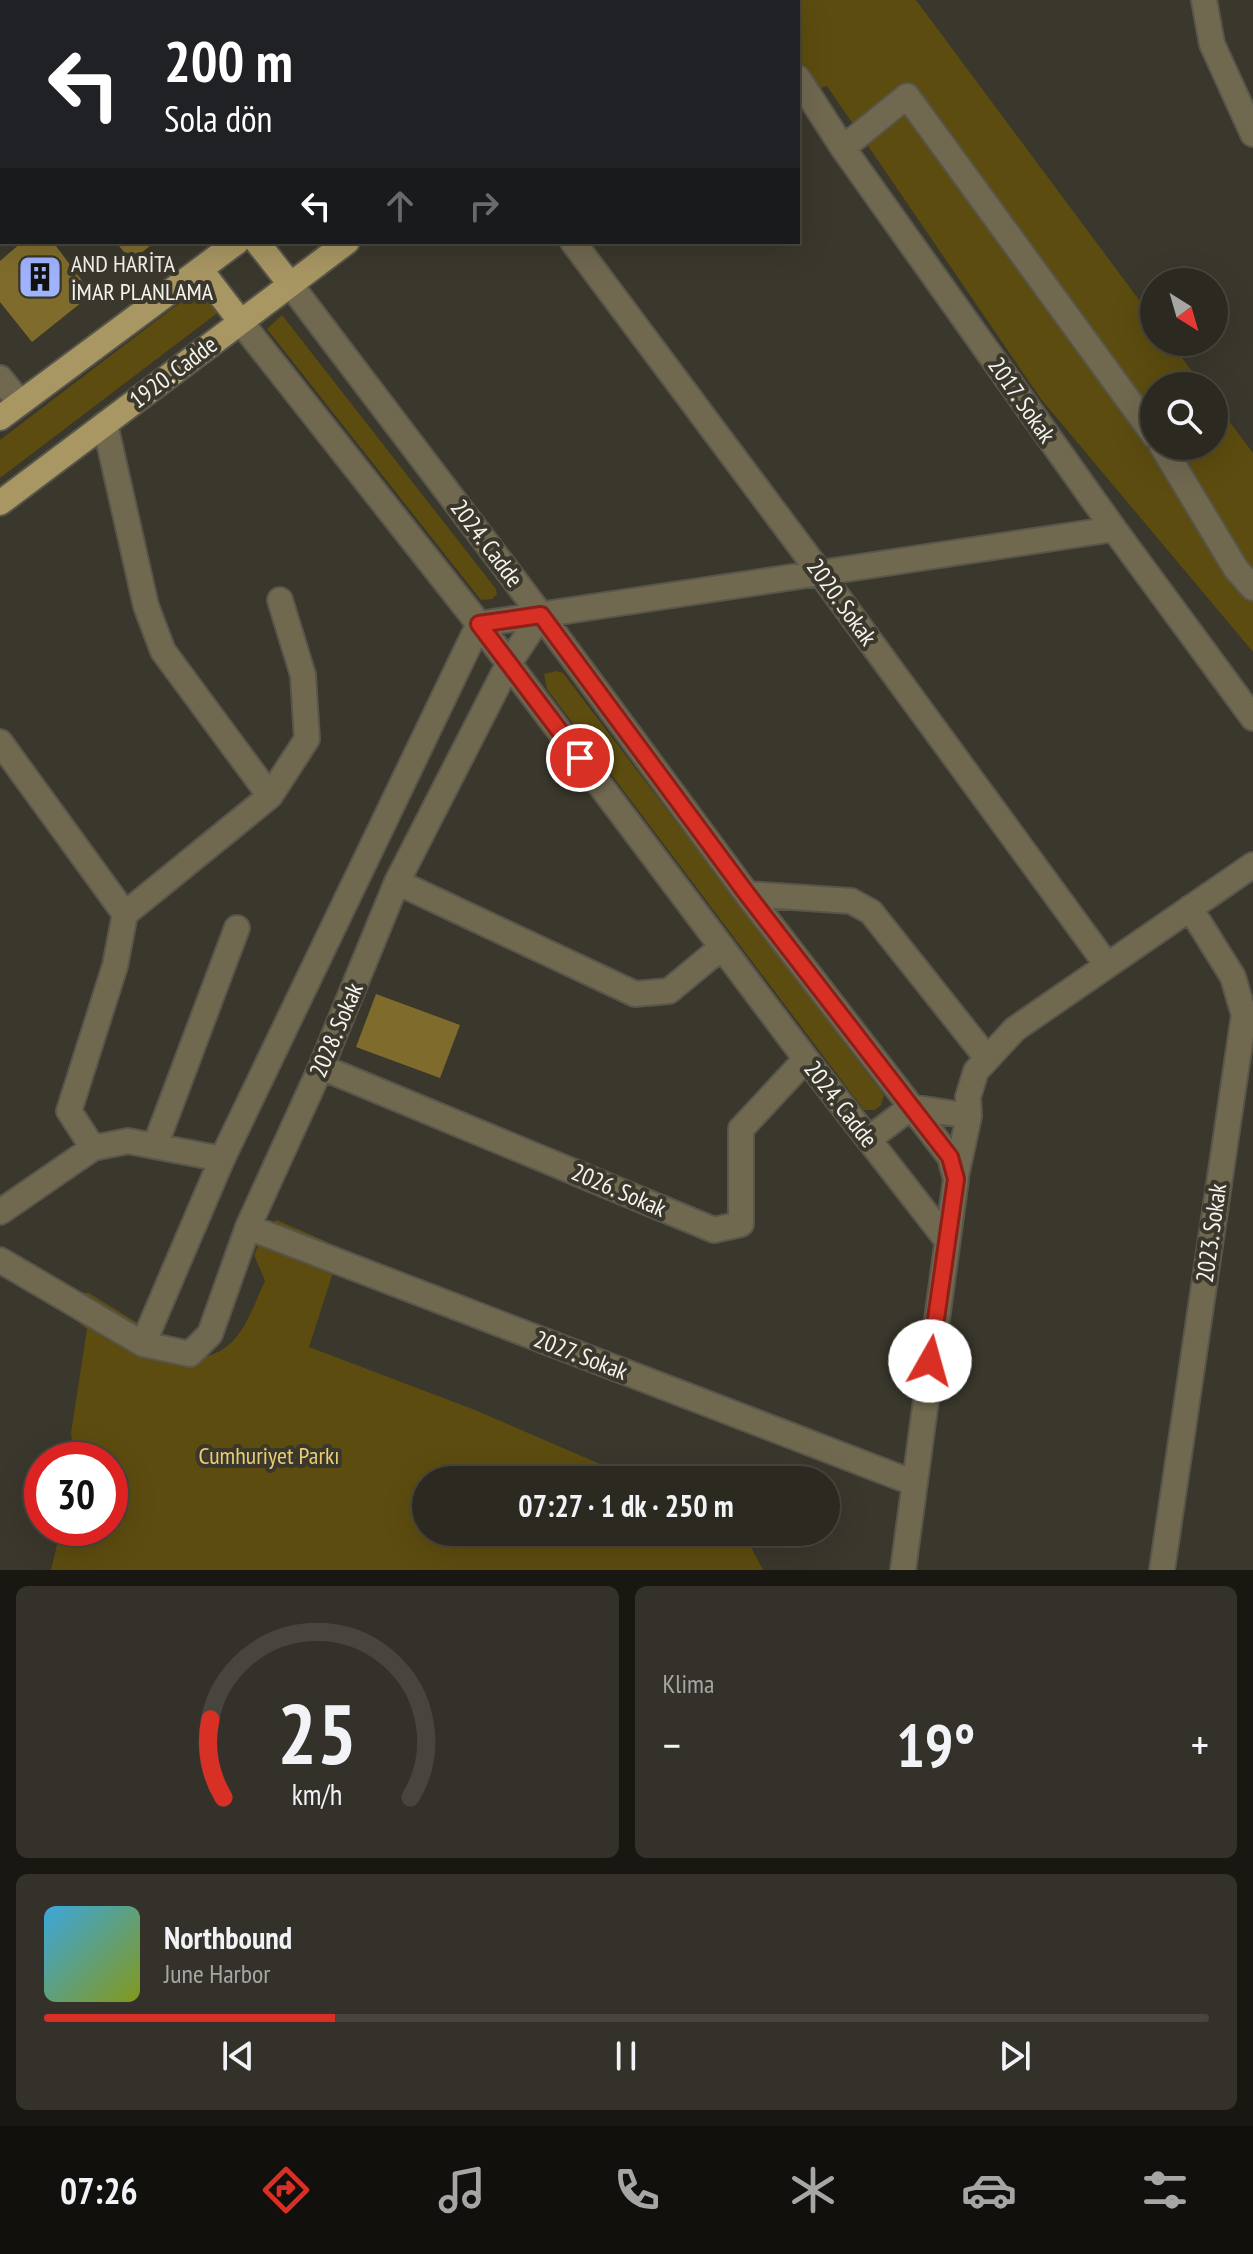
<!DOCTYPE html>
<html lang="tr">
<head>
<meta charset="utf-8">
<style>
  :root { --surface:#2c2921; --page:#34312a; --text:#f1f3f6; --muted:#a6a6a5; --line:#48453f; --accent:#d93025 }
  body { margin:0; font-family:"PT Sans Narrow",sans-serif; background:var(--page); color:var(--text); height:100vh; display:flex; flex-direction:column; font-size:30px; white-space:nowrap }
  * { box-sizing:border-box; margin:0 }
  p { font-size:26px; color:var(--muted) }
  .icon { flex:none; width:44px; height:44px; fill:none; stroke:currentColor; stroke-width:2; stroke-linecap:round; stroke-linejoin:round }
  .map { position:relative; height:1570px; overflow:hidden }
  .panel { display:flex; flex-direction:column; gap:16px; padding:16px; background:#181712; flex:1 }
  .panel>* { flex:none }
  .hud { position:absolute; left:0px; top:0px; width:800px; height:244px; box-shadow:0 8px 32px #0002,0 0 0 2px var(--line); background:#202124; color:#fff; overflow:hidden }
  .needle { width:52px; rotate:143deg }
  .fabs { position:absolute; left:1140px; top:268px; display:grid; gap:16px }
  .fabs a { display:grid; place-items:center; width:88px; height:88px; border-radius:50%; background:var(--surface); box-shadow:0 8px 32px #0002,0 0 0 2px var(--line); font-size:40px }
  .speed { position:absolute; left:24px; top:1442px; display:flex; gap:16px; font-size:40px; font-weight:700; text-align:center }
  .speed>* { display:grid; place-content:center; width:104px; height:104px; border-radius:50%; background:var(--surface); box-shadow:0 8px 32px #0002,0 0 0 2px var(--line); line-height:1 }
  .speed .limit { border:12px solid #d22; background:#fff; color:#111 }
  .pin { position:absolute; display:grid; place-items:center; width:68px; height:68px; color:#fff; margin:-34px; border:4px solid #fff; border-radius:50%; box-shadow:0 2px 8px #0007 }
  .me { position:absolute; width:88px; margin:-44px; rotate:7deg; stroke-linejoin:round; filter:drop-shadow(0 0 6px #0008) }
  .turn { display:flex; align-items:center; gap:28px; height:168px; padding:0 32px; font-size:36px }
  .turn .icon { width:104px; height:104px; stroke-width:2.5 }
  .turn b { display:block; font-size:56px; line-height:68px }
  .lanes { display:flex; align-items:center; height:76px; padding:0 32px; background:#0003; justify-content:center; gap:40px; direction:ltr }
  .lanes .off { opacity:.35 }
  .big { font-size:60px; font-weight:700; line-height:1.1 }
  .panel .card { flex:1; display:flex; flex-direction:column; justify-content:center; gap:12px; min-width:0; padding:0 28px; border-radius:12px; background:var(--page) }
  .panel .dial { align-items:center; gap:0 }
  .dial svg { height:208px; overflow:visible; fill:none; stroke:var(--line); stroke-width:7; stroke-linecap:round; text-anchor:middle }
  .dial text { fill:var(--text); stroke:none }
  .song { display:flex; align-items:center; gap:24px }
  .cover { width:96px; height:96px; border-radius:12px; background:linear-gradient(135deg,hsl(200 70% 55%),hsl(70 70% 35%)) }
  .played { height:8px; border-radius:4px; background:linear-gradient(90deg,var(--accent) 25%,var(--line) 25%) }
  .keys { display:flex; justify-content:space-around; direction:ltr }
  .heat { display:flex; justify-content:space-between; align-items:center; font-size:44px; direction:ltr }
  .panel .tiles { flex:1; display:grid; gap:16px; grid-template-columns:1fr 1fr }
  .card:last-child { grid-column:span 2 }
  .trip { position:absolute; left:412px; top:1466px; width:428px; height:80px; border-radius:40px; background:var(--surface); box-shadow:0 8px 32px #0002,0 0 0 2px var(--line); font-weight:700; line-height:80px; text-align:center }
  .dock { display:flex; height:128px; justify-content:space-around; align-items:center; background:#12100d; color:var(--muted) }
  .dock .icon { width:56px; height:56px }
  .dock .active { color:var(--accent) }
  .dock b { font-size:36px; color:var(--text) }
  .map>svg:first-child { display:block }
  .green { fill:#5c4c0f }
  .building { fill:#7f6c2c }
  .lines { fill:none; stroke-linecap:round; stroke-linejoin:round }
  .minor-casing { stroke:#58554b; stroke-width:28 }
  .major-casing { stroke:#58554b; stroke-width:28 }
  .minor { stroke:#70684f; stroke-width:24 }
  .major { stroke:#a89763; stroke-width:24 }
  .route-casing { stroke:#8d1f18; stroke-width:20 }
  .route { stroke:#d93025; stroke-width:14 }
  .labels { text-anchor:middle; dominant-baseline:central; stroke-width:8; stroke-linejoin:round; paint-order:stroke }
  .poi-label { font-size:24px; fill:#f5f3ec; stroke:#3a372c; text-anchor:start }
  .street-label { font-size:24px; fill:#f5f3ec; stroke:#3a372c }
  .park-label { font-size:24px; fill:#eacd72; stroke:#3a372c }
</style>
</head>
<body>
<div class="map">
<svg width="1253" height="1570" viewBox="0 0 1253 1570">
  <rect width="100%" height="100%" fill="#3a372c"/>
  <path class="green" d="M698,0H916L1154,320V342H1170L1203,386H1154V446H1214V401L1253,453V652L1041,399L827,86L798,95V2Z
    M202,291L216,309V314L0,478V440L190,295Z
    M282,315L496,589L497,594L492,599L481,600L267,329Z
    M557,671L563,673L884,1095L881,1105L875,1110H864L547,689L544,674Z
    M277,1220L341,1248L309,1347L475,1410L637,1480H426V1532H743L763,1570H51L61,1528H110V1460H74L71,1433L87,1329L71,1316L73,1299L80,1293H89L196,1359C241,1352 248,1317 265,1281L254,1255L267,1225Z"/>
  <path class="building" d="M22,242H53L92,294L32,342L0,302V261Z
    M116,242H155L131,261Z
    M376,994L460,1025L440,1078L356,1047Z"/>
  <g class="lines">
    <g class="minor-casing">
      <path id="minor" d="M748,0L749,2
        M1204,0L1212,44L1253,134
        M4,2L7,0
        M798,78L843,148L1114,529L1253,718
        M843,148L907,96L1154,435
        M573,242L821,574L1107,965
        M290,284L541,615L747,894L950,1157L956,1179L903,1570
        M240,321L479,624L806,1059L946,1239
        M0,378L20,403
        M105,424L146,606L163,651L270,796
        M1162,446L1236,569L1253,588
        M0,742L125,914
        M397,882L635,994L669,991L722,947
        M747,894L851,901L871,912L987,1058
        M321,1067L714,1230L741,1224V1129L806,1059
        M869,1139L911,1107L969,1116
        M155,1146L237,928
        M93,1148L69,1111L115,966L125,914L270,796L307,739L303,675L280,600
        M956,1176L969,1116L968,1097L976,1071L1015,1029L1253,865
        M0,1212L93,1148L128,1141L222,1159
        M248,1227L914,1483
        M0,1260L143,1344L190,1354L210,1334L248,1227L321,1067L397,882L509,663L541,615
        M143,1344L222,1159L479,624L1114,529
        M1162,1570L1244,1015L1233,977L1190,908"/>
    </g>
    <g class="major-casing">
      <path id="major" d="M546,2L549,0
        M667,2L669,0
        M257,242L290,284
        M201,270L240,321
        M0,418L237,242
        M0,503L347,242"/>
    </g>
    <use href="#minor" class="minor"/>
    <use href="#major" class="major"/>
  </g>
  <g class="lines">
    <g class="route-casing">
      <path id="route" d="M580,758L479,624L541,615L747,894L950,1157L956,1179L930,1361"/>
    </g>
    <use href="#route" class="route"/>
  </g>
  <defs>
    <g id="building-square" transform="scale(2.3)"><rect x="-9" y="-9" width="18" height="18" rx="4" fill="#a0b3fd" stroke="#3a372c"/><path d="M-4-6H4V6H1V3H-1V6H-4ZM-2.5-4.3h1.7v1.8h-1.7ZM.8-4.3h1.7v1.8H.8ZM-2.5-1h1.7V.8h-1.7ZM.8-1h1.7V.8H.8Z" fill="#111"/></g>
  </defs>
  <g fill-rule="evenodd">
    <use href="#building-square" x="40" y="277"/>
  </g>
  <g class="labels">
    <g class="poi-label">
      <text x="71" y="263">AND HARİTA<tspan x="71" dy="28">İMAR PLANLAMA</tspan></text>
    </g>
    <g class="street-label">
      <text transform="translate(173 372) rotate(-37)">1920. Cadde</text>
      <text transform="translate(1022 400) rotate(55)">2017. Sokak</text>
      <text transform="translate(487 543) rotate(53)">2024. Cadde</text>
      <text transform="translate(842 602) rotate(54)">2020. Sokak</text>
      <text transform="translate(336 1030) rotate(-67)">2028. Sokak</text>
      <text transform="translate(841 1104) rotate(52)">2024. Cadde</text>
      <text transform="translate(619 1190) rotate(23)">2026. Sokak</text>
      <text transform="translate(1211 1233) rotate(-82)">2023. Sokak</text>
      <text transform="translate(581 1355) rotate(21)">2027. Sokak</text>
    </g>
    <g class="park-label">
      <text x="269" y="1455">Cumhuriyet Parkı</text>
    </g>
  </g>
</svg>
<div class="fabs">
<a><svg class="needle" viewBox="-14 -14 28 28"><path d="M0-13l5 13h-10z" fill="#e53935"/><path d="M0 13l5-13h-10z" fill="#a6a6a5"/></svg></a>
<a><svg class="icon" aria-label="search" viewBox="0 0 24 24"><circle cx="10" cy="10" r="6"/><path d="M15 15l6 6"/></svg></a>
</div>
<div class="speed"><div class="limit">30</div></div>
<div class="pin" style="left:580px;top:758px;background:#d93025"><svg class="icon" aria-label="arrive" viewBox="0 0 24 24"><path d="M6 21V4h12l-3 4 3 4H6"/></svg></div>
<svg class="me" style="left:930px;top:1361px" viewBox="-20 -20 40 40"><circle r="19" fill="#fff"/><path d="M0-13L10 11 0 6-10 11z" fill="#d93025"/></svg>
<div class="trip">07:27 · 1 dk · 250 m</div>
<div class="hud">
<div class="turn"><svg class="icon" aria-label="left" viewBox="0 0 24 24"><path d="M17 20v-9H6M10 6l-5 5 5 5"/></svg><div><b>200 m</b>Sola dön</div></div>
<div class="lanes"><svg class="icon" aria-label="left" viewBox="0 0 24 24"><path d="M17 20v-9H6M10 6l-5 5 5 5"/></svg><svg class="icon off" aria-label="ahead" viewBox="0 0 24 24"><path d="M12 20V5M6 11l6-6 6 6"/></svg><svg class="icon off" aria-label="right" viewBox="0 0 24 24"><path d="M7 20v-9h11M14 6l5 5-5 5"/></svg></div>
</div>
</div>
<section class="panel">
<div class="tiles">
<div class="card dial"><svg viewBox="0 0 100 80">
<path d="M14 69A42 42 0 1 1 86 69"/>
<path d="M14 69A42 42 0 0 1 9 39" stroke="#d93025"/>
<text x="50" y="56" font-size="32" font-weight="700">25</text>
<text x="50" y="72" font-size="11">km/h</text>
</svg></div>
<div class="card"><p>Klima</p>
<div class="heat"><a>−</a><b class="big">19°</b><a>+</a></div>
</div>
<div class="card">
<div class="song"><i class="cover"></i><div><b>Northbound</b><p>June Harbor</p></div></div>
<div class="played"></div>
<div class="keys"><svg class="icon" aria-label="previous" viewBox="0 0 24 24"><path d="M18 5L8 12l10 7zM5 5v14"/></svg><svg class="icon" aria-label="pause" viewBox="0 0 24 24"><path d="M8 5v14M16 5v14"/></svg><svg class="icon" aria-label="next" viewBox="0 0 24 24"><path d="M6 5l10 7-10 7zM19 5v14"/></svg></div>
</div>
</div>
</section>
<nav class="dock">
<b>07:26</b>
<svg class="icon active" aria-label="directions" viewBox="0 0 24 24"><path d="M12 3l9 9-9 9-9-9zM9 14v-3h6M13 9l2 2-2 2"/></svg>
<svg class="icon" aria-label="music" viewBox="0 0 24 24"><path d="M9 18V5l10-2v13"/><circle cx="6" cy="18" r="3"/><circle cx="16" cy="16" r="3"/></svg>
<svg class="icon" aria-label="phone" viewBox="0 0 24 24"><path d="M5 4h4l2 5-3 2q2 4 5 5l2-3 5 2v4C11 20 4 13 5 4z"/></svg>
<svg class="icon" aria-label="climate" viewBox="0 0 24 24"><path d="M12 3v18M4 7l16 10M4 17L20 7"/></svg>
<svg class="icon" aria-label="car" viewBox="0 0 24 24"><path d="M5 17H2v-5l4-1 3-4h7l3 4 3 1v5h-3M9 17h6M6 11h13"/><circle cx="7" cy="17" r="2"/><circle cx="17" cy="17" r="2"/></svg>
<svg class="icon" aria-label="filters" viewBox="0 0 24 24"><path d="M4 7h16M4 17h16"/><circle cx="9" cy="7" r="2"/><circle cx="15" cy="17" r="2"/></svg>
</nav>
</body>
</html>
